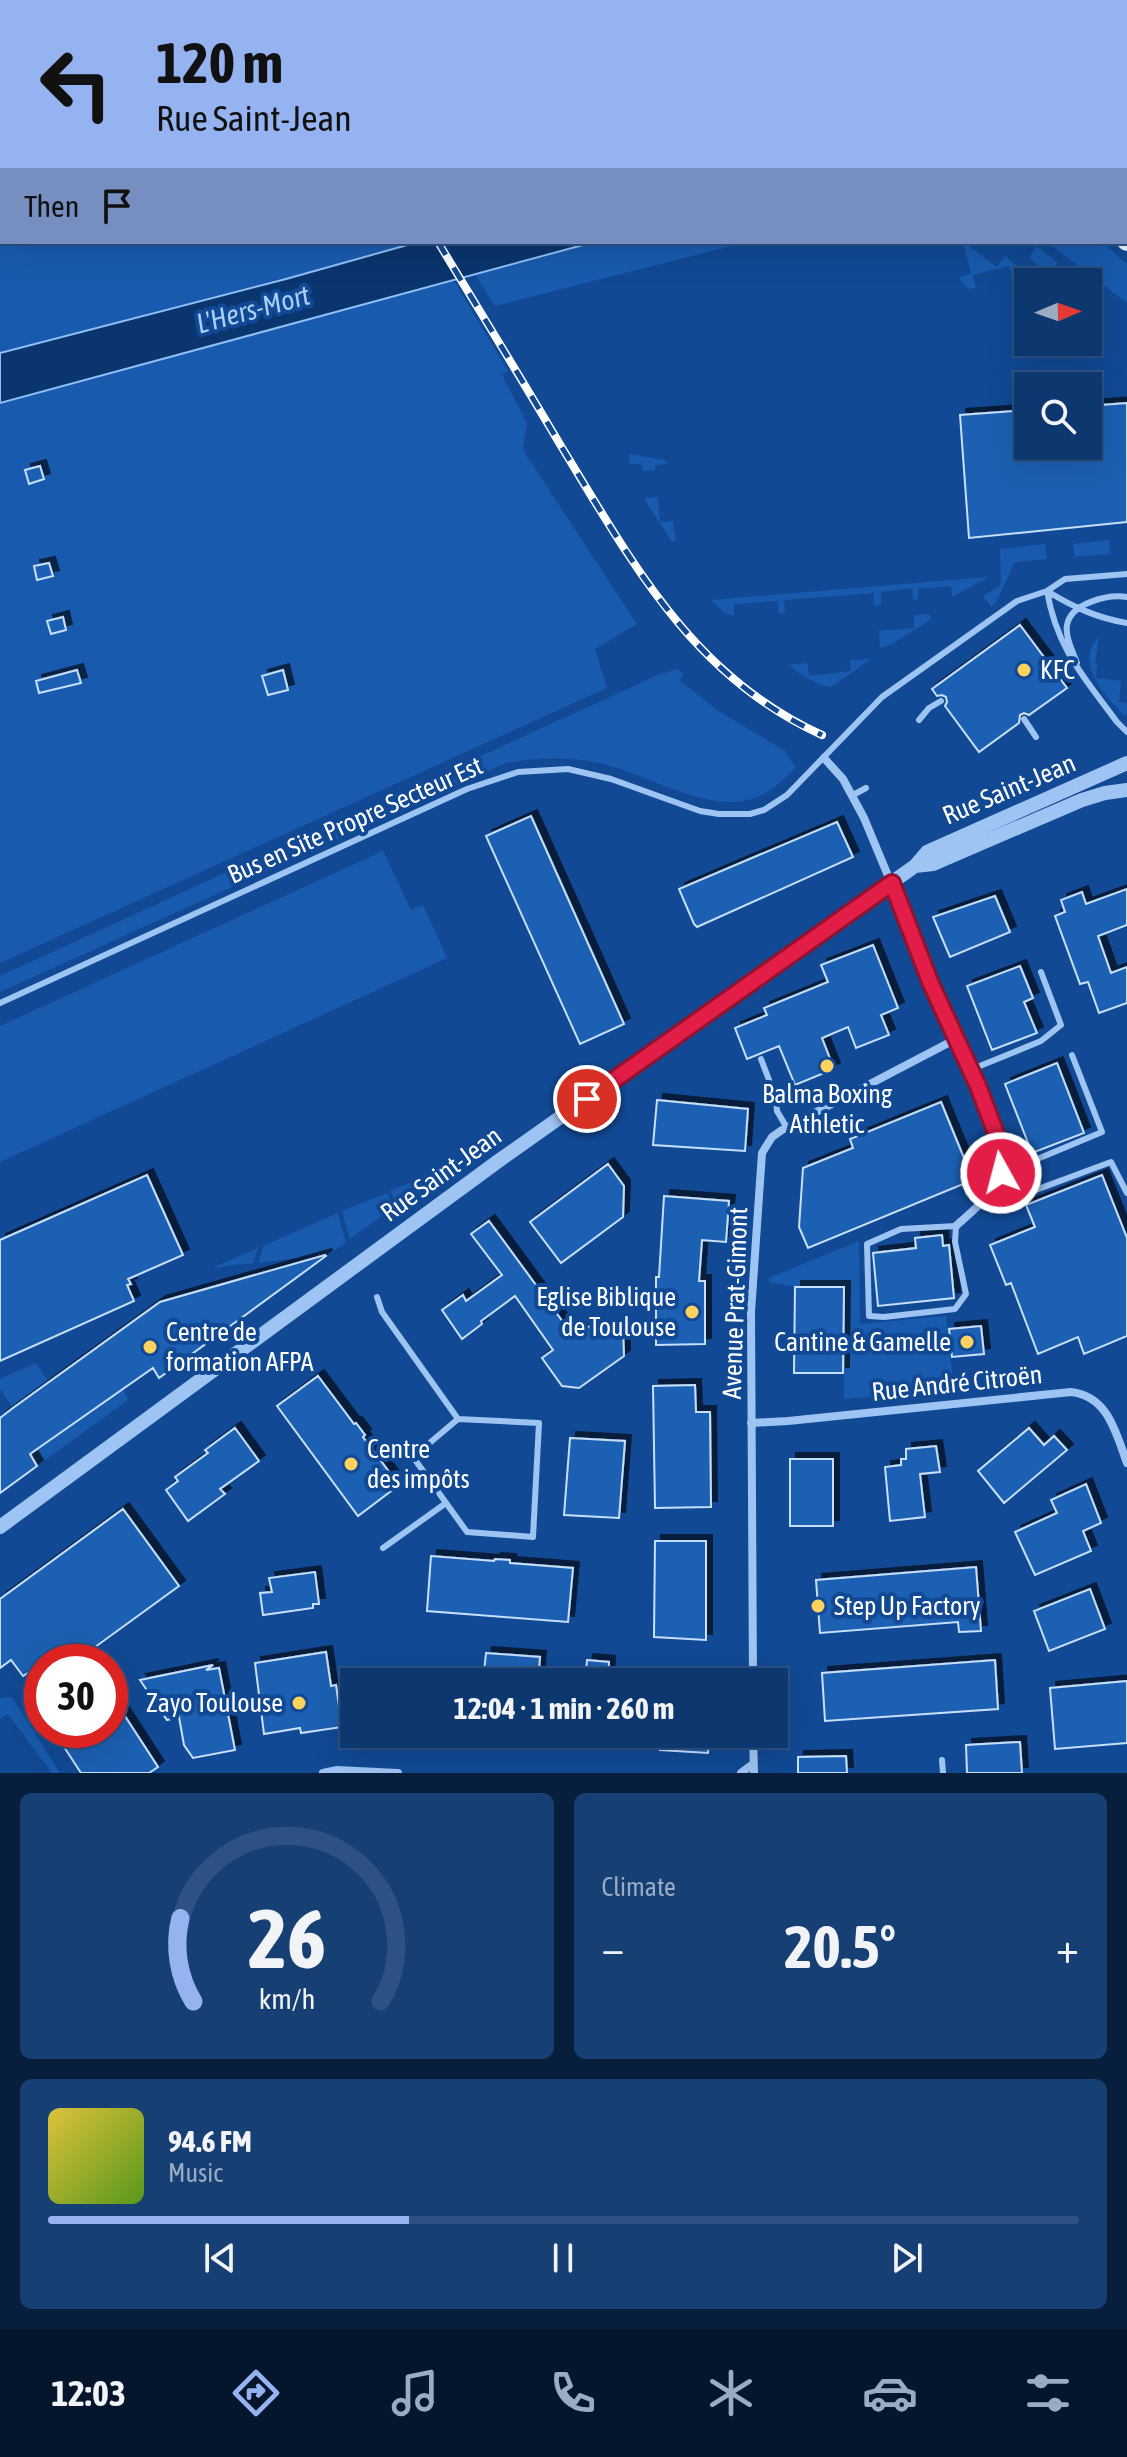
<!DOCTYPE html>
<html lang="en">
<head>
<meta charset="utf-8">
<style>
  :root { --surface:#0d376f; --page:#163f74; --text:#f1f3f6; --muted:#9aacc3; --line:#2d5182; --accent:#95b2f1 }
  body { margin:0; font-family:"Asap Condensed",sans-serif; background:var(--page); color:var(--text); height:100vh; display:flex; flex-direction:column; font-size:30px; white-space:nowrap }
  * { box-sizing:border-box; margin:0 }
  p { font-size:26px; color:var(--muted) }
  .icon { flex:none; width:44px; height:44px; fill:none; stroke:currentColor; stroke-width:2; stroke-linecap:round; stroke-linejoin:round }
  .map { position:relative; height:1773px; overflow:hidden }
  .drawer { display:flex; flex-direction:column; gap:20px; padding:20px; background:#071e3d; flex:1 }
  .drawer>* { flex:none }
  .hud { position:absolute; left:0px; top:0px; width:1128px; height:244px; box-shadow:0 8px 32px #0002,0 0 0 2px var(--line); background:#95b2f1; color:#111; overflow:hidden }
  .needle { width:52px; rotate:88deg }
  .buttons { position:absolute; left:1014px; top:268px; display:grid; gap:16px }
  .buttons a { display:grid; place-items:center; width:88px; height:88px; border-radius:0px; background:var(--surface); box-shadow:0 8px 32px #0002,0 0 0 2px var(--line); font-size:40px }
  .speed { position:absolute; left:24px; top:1644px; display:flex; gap:16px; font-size:40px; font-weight:700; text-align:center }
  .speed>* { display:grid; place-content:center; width:104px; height:104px; border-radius:50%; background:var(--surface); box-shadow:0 8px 32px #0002,0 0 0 2px var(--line); line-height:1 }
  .speed .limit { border:12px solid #d22; background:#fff; color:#111 }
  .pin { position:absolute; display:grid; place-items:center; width:68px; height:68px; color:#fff; margin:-34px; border:4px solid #fff; border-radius:50%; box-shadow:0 2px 8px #0007 }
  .me { position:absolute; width:88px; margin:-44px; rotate:353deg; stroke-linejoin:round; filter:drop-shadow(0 0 6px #0008) }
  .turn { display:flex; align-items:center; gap:28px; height:168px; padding:0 24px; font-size:36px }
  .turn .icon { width:104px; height:104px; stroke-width:2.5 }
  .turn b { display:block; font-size:56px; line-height:68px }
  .then { display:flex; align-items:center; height:76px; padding:0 24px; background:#0003; gap:16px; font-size:30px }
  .big { font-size:60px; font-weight:700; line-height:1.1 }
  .drawer .widget { flex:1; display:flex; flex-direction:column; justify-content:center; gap:12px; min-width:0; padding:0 28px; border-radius:12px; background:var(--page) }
  .drawer .dial { align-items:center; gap:0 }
  .dial svg { height:208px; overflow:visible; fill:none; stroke:var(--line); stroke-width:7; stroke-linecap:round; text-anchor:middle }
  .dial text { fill:var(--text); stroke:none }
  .song { display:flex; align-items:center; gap:24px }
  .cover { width:96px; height:96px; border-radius:12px; background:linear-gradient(135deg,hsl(50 70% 55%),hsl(90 70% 35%)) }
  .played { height:8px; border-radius:4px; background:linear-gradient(90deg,var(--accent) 35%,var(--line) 35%) }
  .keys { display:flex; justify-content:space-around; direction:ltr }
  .heat { display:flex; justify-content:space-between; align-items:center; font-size:44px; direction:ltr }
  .drawer .tiles { flex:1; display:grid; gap:20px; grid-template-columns:1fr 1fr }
  .widget:last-child { grid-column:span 2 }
  .trip { position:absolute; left:340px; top:1668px; width:448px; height:80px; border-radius:0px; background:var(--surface); box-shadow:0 8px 32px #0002,0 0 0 2px var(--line); font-weight:700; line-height:80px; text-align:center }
  .tab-bar { display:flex; height:128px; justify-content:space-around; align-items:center; background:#05162c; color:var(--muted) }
  .tab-bar .icon { width:56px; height:56px }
  .tab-bar .active { color:var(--accent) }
  .tab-bar b { font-size:36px; color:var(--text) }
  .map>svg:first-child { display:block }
  .green { fill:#185bae }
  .water { fill:#0a356f; stroke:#90bff7; stroke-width:2 }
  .building { fill:#1e60b3; stroke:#c6dffd; stroke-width:2; filter:url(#shadow) }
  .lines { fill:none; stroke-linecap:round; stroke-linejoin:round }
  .service { stroke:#9ec4f3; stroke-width:6 }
  .minor { stroke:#9ec4f3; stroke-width:8 }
  .tertiary { stroke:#9ec4f3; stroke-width:14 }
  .primary { stroke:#eaf2ff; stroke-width:20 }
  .motorway { stroke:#fff; stroke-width:24 }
  .rail-casing { stroke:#fff; stroke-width:8 }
  .rail { stroke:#114994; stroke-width:5; stroke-dasharray:15; stroke-linecap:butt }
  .route-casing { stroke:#92132f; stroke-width:20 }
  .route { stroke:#e11d48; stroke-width:14 }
  .poi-dot { fill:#ffd260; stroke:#114994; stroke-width:3 }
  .labels { text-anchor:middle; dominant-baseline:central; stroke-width:8; stroke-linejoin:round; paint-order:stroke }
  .poi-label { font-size:26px; fill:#fff; stroke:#114994; text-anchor:start }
  .street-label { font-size:26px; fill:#fff; stroke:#114994 }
  .water-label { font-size:28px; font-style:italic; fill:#aacffa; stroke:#114994 }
</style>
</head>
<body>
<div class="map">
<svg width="1127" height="1773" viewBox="0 0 1127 1773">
  <defs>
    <filter id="shadow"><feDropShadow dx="6" dy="-6" stdDeviation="0" flood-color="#0009"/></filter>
  </defs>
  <rect width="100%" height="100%" fill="#114994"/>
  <path class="green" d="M0,0H79L78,2H2V83L0,84Z
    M716,0H866L868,2H709Z
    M2,238V242H418L286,279L0,353V239Z
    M596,242H747L495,306L475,274Z
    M963,242H966V244L997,267L1005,256L1026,273L1012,276L1009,266L972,275L976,288L969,289L959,278L971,273Z
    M1047,242H1102L1127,264V303Z
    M1037,246L1058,263L1049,274L1029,258Z
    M454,281L508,371L502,375L527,423L523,448L528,458L637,624L595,649L607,688L0,963V403Z
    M629,454L664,460L668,464L655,465V470L643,471L642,464H630Z
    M658,497L660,522L673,521L676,541L672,542L645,500V498Z
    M1109,540L1110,554L1075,557L1073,544Z
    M1045,544L1047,559L1015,562L996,602L991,607L983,596L1001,585L1000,549Z
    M989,577L952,597L951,586L918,589V600H913L912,588L881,592V605L874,606V593L784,600L785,613H779L778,601L734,604V616L725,613L711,600Z
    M929,614L931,618L929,621L892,644L880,648L879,631L914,628V615Z
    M1099,637L1095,663L1097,664L1096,678L1121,681L1119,702L1127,703V714L1124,715C1105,696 1073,662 1099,637Z
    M871,659L831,687C816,686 800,674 789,665L807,663L809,676L851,671L850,660Z
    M677,669L683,673L680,681L717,710L785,751L796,768C782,781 769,794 751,799C708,813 646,774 603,764C569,756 540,757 506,763L0,992V976L660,674Z
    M383,851L411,910L423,905L447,958L0,1162V1026Z
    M430,1174L432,1179L397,1204L390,1191Z
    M387,1193L394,1207L350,1239L342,1211Z
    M338,1213L346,1243L329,1254L259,1263L263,1246Z
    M859,1241L860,1324L946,1316L954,1389L844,1399V1287H795L769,1282V1278Z
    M258,1248L253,1263L212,1268Z
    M36,1363L49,1383L13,1408L0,1389V1379Z
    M123,1388L128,1400L37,1466L30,1454Z
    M12,1697L60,1773H52L8,1714L0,1719V1698Z"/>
  <path class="water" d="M418,242H594L0,403V353L286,279Z"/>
  <path class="building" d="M1127,403V522L969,538L960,415L1028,410V446H1088V406Z
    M40,466L44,479L29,484L25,470Z
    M49,563L53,576L37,580L34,566Z
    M63,617L66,630L51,634L47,621Z
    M1020,625L1067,688L1029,715L1024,713L1020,715L1019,723L979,752L945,706L947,702L946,697L942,695L937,696L932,689Z
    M77,670L81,683L39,693L36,681Z
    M283,670L288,690L268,695L262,676Z
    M531,816L624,1024L580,1044L486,836Z
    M837,822L853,857L697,927L694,924L679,889Z
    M1127,889V925L1098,936L1111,973L1127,967V1003L1099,1013L1088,982L1080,984L1055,916L1065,912L1061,900L1082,892L1086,904Z
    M995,896L1010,932L950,957L933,917Z
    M873,945L898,1008L881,1015L889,1035L856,1048L848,1027L822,1038L834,1069L795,1085L779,1046L747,1059L735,1028L767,1015L764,1008L828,982L821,965Z
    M1020,966L1033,998L1024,1002L1037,1033L992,1050L967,986Z
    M1057,1063L1084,1133L1032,1153L1005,1084Z
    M657,1100L748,1109L745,1151L653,1145Z
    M941,1102L973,1180L808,1248L799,1227L803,1168L853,1148L850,1139Z
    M608,1164L624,1186L623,1217L561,1263L530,1222Z
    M147,1175L183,1255L128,1279L131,1284L127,1285L134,1301L0,1361V1240Z
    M1102,1175L1127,1238V1336L1084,1354L1078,1337L1038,1354L1011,1283L1006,1285L990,1245L1035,1227L1026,1205Z
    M664,1196L729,1201L726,1242L702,1240L699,1281H705V1344L656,1345V1277H659Z
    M489,1221L574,1337L590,1326L623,1329L624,1356L579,1388L562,1386L542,1358L553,1350L515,1296L481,1321L482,1324L462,1339L442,1310L463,1295L466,1301L502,1275L471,1234Z
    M942,1235L943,1246L949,1245L954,1298L878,1306L873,1253L916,1248L915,1238Z
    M325,1255L326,1256L159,1378L153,1368L30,1454L37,1466L0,1493V1418L13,1408L160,1302Z
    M795,1287H844L843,1373H794Z
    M981,1326L984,1354L952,1357L949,1329Z
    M318,1376L354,1424L356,1423L365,1435L363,1437L399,1485L358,1516L277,1406Z
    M695,1385L696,1412H710L711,1507L655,1508L653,1386Z
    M235,1428L259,1461L220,1489L225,1494L188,1521L166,1490L178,1481L175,1477L208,1453L205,1450Z
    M1029,1428L1044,1445L1054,1436L1067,1450L1004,1503L978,1471Z
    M570,1438L625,1441L619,1518L564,1515Z
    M936,1446L940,1472L920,1474L925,1517L890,1521L885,1467L901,1465V1459H906V1449Z
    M790,1459H833V1526H790Z
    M1086,1484L1101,1523L1083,1531L1091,1551L1035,1575L1015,1532L1057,1513L1051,1500Z
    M123,1509L179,1586L80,1658L72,1648L53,1662H42V1670L31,1677L28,1673L23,1676L11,1660L0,1668V1599Z
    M655,1541H706V1640L654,1637Z
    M431,1556L494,1561L495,1559L510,1560V1563L573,1568L568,1622L427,1611Z
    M976,1567L981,1631L959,1632L958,1622L820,1633L816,1580Z
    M315,1572L319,1604H313V1608L263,1615L260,1593L272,1592L269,1578Z
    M1090,1589L1105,1629L1049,1651L1034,1611Z
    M326,1652L331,1686L336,1685L342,1727L301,1733L300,1728L264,1734L255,1663Z
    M486,1653L540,1657L538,1682H483Z
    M587,1660L609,1662L608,1682H585Z
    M995,1660L998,1709L825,1721L822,1673Z
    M213,1665L206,1670L219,1668L235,1750L193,1758L184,1745L179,1717L167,1720L140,1680Z
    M1127,1681V1743L1055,1749L1050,1688Z
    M110,1693L158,1767L149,1773H81L53,1730H110Z
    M661,1734H709L708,1753L660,1750Z
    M1020,1742L1022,1773H967L966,1745Z
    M846,1756L847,1773H798V1757Z"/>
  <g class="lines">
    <path class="service" d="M1047,591C1057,649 1084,677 1117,722L1127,732
      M1047,591C1073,607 1097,618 1127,623
      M1077,663C1073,652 1065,637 1067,625C1071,603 1108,594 1127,597
      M1024,719L1036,737
      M919,720L929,708L941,701
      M853,795L866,788
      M0,1003L467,789L518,772L568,769L611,779L700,811L719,814H750L764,810L787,795L882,697L1017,601L1047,591L1065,579L1127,574
      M761,1059L776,1098L777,1111L787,1128
      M970,1070L1041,1041L1061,1025L1041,972
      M1003,1159L1035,1160L1102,1132L1072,1055
      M988,1195L998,1204L1111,1162L1127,1193
      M956,1226L955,1242L966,1294L955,1309L884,1317L869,1316L867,1244L901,1229Z
      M377,1297L382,1312L458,1419L413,1457L467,1532L533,1537L539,1423L458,1419
      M383,1548L446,1503
      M942,1760L943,1773"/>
    <path class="minor" d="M956,1226C972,1211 993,1196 1001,1174C1011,1143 970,1070 956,1039
      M751,1423L788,1421L1071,1392C1108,1396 1116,1433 1127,1463
      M753,1682L751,1312L762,1153L772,1137L782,1130L956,1039L864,818L843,779L824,758
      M753,1734L754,1773
      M323,1773L337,1770L398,1773
      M741,1773L753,1764"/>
    <path class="tertiary" d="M915,866L933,864L1082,800L1105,793L1127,790
      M0,1527L497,1162L915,866L927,852L1127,763"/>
    <path class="primary" d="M897,0L899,2
      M1090,0L1091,2
      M986,2L995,0
      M1126,56L1127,57
      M1126,240L1127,241"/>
    <path class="motorway" d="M338,2L342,0
      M503,2L510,0
      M636,2L642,0
      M0,147H2
      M0,169L2,168
      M0,209H2"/>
    <g class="rail-casing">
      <path id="rail" d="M292,0L293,2
        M438,242C479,310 521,378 561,446C632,562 692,676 822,735"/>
    </g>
    <use href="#rail" class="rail"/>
  </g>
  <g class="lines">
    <g class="route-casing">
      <path id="route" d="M587,1099L892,883L931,984L978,1086L1000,1144L1003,1159L1001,1173"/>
    </g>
    <use href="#route" class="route"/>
  </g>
  <g class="poi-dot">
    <circle cx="1024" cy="670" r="8"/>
    <circle cx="827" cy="1066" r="8"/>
    <circle cx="692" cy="1312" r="8"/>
    <circle cx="967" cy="1342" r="8"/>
    <circle cx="150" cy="1347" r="8"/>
    <circle cx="351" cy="1464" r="8"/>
    <circle cx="818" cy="1606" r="8"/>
    <circle cx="299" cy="1703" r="8"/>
  </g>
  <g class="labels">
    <g class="poi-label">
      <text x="1040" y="670">KFC</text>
      <text x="827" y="1094" text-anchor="middle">Balma Boxing<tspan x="827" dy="30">Athletic</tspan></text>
      <text x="676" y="1297" text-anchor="end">Eglise Biblique<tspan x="676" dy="30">de Toulouse</tspan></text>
      <text x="166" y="1332">Centre de<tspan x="166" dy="30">formation AFPA</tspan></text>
      <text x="951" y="1342" text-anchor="end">Cantine &amp; Gamelle</text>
      <text x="367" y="1449">Centre<tspan x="367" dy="30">des impôts</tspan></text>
      <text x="834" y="1606">Step Up Factory</text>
      <text x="283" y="1703" text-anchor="end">Zayo Toulouse</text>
    </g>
    <g class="street-label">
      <text transform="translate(1009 789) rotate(-23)">Rue Saint-Jean</text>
      <text transform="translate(355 820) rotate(-24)">Bus en Site Propre Secteur Est</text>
      <text transform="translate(441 1174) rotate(-36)">Rue Saint-Jean</text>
      <text transform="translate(735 1303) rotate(-88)">Avenue Prat-Gimont</text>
      <text transform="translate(957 1383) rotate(-6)">Rue André Citroën</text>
    </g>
    <g class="water-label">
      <text transform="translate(253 309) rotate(-15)">L'Hers-Mort</text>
    </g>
  </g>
</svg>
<div class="buttons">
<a><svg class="needle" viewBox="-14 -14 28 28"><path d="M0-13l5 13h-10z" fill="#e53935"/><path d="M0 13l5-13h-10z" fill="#9aacc3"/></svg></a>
<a><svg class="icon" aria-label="search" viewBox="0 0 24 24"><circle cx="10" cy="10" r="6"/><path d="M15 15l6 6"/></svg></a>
</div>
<div class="speed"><div class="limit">30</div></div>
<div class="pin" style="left:587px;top:1099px;background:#d93025"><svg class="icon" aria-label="arrive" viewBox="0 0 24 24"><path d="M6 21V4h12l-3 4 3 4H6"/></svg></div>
<svg class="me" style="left:1001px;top:1173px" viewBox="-20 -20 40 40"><circle r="17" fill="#e11d48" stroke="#fff" stroke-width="3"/><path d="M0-11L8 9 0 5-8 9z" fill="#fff"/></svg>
<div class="trip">12:04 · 1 min · 260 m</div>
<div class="hud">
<div class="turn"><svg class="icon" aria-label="left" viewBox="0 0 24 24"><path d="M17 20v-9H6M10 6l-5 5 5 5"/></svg><div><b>120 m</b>Rue Saint-Jean</div></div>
<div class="then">Then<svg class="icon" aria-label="arrive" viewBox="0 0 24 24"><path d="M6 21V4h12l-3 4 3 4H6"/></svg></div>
</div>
</div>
<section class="drawer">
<div class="tiles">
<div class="widget dial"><svg viewBox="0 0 100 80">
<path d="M14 69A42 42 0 1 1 86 69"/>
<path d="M14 69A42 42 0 0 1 9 37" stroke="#95b2f1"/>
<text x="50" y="56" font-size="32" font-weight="700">26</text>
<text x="50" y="72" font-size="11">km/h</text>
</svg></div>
<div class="widget"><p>Climate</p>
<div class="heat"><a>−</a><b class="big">20.5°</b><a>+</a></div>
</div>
<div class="widget">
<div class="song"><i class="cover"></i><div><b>94.6 FM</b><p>Music</p></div></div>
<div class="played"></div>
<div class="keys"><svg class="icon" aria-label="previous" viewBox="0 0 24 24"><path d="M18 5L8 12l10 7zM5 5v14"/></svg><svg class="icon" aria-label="pause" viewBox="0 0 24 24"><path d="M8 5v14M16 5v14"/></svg><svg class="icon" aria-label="next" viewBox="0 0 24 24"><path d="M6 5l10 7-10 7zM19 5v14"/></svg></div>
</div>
</div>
</section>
<nav class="tab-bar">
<b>12:03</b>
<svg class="icon active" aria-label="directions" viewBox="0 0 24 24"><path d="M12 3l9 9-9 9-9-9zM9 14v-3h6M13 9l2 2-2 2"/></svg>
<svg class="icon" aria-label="music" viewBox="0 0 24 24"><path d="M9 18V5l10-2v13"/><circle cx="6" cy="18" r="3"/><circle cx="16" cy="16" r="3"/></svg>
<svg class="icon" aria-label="phone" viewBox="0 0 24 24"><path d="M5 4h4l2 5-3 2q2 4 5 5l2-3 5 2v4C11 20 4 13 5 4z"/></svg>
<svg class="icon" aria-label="climate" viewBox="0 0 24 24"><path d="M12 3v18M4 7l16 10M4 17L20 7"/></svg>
<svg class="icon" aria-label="car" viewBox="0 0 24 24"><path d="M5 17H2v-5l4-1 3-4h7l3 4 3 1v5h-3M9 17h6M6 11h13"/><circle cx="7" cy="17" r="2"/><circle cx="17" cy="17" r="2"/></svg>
<svg class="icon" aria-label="filters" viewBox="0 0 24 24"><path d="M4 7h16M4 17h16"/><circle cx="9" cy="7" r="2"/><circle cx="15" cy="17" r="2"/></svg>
</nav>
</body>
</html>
